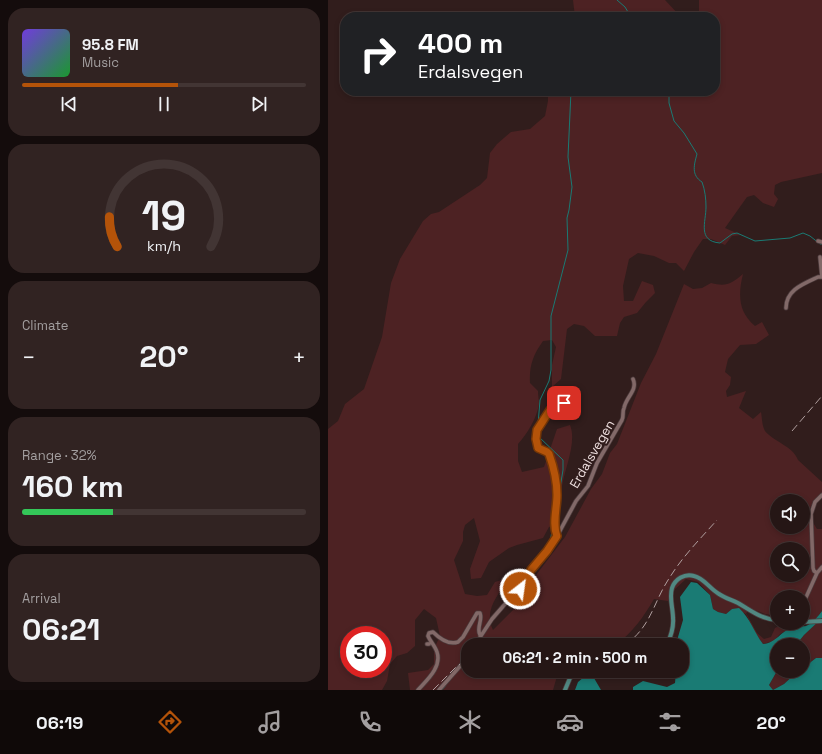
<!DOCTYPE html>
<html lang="en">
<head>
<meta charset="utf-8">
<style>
  :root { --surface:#251615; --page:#312322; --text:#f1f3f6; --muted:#a39fa0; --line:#423534; --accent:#b45309 }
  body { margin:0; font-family:"Space Grotesk",sans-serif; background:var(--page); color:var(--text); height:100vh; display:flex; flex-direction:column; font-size:15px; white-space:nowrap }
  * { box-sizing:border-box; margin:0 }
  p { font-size:13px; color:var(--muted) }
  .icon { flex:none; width:22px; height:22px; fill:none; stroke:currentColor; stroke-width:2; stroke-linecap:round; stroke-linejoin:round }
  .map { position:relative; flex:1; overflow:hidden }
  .side { display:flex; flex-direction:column; gap:8px; padding:8px; background:#140c0c; width:328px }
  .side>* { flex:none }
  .top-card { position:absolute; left:12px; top:12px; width:380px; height:84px; border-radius:16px; box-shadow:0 2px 6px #0003,0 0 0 1px var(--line); background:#202124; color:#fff; overflow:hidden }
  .tools { position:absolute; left:442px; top:494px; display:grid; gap:8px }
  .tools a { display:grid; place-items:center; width:40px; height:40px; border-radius:50%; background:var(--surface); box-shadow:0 2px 6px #0003,0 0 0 1px var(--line); font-size:20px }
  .speed { position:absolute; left:12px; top:626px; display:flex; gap:8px; font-size:20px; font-weight:700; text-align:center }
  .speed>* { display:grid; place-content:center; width:52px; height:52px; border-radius:50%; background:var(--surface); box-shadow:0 2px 6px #0003,0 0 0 1px var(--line); line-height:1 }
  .speed .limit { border:6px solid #d22; background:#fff; color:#111 }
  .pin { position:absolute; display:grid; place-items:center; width:34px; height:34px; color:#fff; margin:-17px; border-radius:8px; box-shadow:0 2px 6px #0006 }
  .me { position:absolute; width:44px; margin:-22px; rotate:30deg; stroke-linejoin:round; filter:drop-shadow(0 0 3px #0008) }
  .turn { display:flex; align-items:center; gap:14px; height:84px; padding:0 12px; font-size:18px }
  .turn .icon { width:52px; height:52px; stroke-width:2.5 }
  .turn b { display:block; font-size:28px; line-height:34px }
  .big { font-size:30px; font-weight:800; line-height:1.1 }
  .side .card { flex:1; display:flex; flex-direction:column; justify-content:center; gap:6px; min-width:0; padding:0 14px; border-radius:16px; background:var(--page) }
  .side .dial { align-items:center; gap:0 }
  .dial svg { height:104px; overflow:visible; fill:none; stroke:var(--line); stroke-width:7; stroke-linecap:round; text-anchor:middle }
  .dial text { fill:var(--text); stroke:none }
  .song { display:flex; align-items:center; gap:12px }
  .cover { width:48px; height:48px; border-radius:6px; background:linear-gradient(135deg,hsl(260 70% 55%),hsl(130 70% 35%)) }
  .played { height:4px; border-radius:2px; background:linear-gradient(90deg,var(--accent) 55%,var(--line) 55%) }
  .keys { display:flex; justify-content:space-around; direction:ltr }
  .heat { display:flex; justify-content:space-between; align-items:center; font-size:22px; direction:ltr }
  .charge { height:6px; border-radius:3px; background:linear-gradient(90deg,#34c759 32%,var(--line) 0) }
  .trip { position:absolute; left:133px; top:638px; width:228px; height:40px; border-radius:16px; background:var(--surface); box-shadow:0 2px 6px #0003,0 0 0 1px var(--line); font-weight:800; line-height:40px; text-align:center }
  .dock { display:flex; height:64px; justify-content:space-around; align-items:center; background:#0f0908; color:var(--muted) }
  .dock .icon { width:28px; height:28px }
  .dock .selected { color:var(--accent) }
  .dock b { font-size:18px; color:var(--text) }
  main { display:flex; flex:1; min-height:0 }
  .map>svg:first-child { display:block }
  .green { fill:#4d2223; fill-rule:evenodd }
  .water { fill:#1a7b74 }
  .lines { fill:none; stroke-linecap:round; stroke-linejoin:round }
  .stream { stroke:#1a7b74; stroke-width:1 }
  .major-tunnel { stroke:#4d3a39; stroke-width:4; stroke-dasharray:4 2; stroke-linecap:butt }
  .minor-casing { stroke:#4b3a3b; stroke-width:5 }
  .major-casing { stroke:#4b3a3b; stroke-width:5.5 }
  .minor { stroke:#826968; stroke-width:3.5 }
  .major { stroke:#518882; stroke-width:4 }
  .rail { stroke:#b09f9f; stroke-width:1; stroke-dasharray:8 4; stroke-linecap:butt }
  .route-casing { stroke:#753606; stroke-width:10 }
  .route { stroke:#b45309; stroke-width:7 }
  .labels { text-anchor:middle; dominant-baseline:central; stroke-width:4; stroke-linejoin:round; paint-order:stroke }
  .street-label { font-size:13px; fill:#eedfdf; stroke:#311d1c }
</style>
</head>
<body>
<main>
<section class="side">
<div class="card">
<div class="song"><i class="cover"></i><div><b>95.8 FM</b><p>Music</p></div></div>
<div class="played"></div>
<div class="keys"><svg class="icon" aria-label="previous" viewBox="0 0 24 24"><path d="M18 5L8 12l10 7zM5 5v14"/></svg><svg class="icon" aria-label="pause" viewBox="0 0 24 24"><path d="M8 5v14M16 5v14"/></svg><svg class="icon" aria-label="next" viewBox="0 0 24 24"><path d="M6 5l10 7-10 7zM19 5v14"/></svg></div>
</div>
<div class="card dial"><svg viewBox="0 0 100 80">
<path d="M14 69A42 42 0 1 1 86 69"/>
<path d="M14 69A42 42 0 0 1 8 46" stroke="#b45309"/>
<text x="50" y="56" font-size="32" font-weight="700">19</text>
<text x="50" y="72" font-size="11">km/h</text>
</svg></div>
<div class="card"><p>Climate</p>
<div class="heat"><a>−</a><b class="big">20°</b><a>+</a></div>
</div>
<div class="card"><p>Range · 32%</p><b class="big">160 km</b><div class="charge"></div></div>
<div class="card"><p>Arrival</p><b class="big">06:21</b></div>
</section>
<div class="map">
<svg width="494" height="690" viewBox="0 0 494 690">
  <rect width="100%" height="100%" fill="#311d1c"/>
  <path class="green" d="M245,0H337L353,17H247Z
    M371,0H494V173L453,182L447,185L446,194L450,199L446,207L435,203L426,195L419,197L397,228L413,235L404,236L397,245L383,239H375L366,252L356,271L348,263H341L326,256L310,253L301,259L295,286L296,301H305L314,281L325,285L327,293L318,302L309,313L296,317L292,323L289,336H267L256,326L246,324L239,329L233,379L224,387V365L228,347L224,340L215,341C205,355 201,366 202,383L210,391C210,396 211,400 211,404C209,418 199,434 190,444V461L194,472L216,467L229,429L242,425C249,442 237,468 234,486C232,499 232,511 229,524L221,527L215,538L189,545L181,548L161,562L153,578L143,579L142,569L152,541L146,518L137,525L135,532V541L126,560L137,594L149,596L159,595L167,582L181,578C171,594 155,610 165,630L190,605L205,579L237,537L263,489L274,474L282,453L289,444L313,383L328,354L356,284L365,289L374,288L383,283C398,287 403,284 415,274C410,294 410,312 427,326L434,322L441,335L428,344L412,345L400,359L397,372L403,377L402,385L398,391L399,397L418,391L411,408L425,419L433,412C434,417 434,426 437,431C446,442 465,446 470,460L494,482V493C489,498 480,507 481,515C482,519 487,525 489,529H494V611L487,620L475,619V597H449V616L437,614L424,609L418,613L429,633L436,639L443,637L447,628L451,626L464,625L466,627L452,634L446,641L435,644L428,634L418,614L404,609L398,614L390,612L385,609L382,595L370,582L358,579L345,591L340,601L326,599C316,616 304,634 287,645H140V671H264L266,678L246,673L238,676H229L225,690H82L80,673L100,670L106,664V649L112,636L108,618L96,609L87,620V646L79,653L69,656L62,664L59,681L54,690H0V429L10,421L17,404L36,389L54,337L63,283L72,259L95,221L103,214L111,212L152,185L159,178L162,153L169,144L183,132L202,129L217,116L220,101V91H387V17H370L371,11ZM449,501H475V527H449ZM449,549H475V575H449ZM21,635H55V669H21Z
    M492,619L494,620V658H488L475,668V645H468L476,635Z
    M449,671H470L456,684L445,690L441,685Z"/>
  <path class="water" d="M363,582L369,583L382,595L385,609L390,612L398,614L404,609L411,608C422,618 426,632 435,644C448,643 453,631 465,627C470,625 475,628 480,625C486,622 490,616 494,611V618L476,635L468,645H449V671L441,685L445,690L456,684L470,671H475V668L488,658H494V690H305V687L315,681L339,687L347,683L348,671H354V645H349L350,637L355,620L352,597Z
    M256,677L266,678L273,690H247L250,682Z"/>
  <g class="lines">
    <path class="stream" d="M289,0L297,7L303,17
      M341,91V103L346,121L356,133L369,154C366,165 363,175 374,182C377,190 378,199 378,207C378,222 369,241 392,243L404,234L409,233L427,241L462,238L475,233L482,236L492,244H494
      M210,425L212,400L221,381L223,370V316L240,250L239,218L241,210L244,187L240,157L243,91
      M210,432V436L235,460V470L231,494
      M209,559C214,552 222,546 223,537C225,527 221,525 226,514
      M189,589L206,563
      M131,670L140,660
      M114,690L122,680"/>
    <path class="major-tunnel" d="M277,672L288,674"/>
    <g class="minor-casing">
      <path id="minor" d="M490,241L494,242
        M492,257L494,277
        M458,308C458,290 475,284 490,277H494
        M229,536C224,524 229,508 229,495C229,480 226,468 221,454L219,452L210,448L208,434L211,426L225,408L237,403
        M489,573L486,571L485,568L483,514L487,502L494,495
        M475,604L489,573L494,567
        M99,644H101
        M147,645L164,619L184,596L192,589L203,570L227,540L248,501L260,486L269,463L294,420C296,416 294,412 296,408C298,397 310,390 305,379
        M90,690C99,680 114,667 109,652C107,646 102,641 100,636L101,633L105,632C112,639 121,645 130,642L135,637L149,613H152C155,621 148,627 152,635
        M111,690L134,664L140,654"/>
    </g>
    <g class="major-casing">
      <path id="major" d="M475,622L494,621
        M339,645C343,636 346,628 345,618C345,608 341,598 344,588C347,579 357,573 366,576C376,578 382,589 391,594C397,598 404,600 410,603C424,611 433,619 449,620
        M271,671L277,672
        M288,674L302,675L317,671
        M237,690L242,678L250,671"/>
    </g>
    <use href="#minor" class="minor"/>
    <use href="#major" class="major"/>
    <path class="rail" d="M464,431L494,396
      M297,645C324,626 325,602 342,577C355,556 373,538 389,520
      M105,690L127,668L140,658"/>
  </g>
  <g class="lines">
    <g class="route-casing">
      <path id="route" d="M192,589L203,570L219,551L229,536C224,524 229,508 229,495C229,480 226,468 221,454L219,452L210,448L208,439L209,430L222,410L227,406L236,403"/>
    </g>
    <use href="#route" class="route"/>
  </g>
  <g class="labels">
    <g class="street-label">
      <text transform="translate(264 454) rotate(-60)">Erdalsvegen</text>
    </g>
  </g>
</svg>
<div class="tools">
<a><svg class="icon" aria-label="sound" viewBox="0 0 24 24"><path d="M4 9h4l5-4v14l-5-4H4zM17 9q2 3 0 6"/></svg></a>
<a><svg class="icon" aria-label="search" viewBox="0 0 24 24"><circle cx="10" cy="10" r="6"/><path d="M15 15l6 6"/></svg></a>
<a>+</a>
<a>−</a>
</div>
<div class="speed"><div class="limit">30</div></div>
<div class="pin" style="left:236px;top:403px;background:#d93025"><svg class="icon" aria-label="arrive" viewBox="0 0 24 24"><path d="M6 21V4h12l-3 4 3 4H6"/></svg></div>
<svg class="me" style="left:192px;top:589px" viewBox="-20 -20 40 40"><circle r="17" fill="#b45309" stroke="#fff" stroke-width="3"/><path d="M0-11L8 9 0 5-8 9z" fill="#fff"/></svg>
<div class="trip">06:21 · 2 min · 500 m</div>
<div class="top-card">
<div class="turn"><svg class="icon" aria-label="right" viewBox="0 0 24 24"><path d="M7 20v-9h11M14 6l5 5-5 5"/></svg><div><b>400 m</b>Erdalsvegen</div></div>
</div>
</div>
</main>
<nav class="dock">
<b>06:19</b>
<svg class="icon selected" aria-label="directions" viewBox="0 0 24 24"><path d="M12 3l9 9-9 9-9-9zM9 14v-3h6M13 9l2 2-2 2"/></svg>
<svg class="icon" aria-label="music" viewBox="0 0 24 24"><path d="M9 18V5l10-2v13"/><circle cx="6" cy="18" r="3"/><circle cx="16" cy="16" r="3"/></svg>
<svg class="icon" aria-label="phone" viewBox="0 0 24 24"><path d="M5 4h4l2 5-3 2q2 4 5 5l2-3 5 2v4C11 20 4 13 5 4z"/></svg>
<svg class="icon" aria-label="climate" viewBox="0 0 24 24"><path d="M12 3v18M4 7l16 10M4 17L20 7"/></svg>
<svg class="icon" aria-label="car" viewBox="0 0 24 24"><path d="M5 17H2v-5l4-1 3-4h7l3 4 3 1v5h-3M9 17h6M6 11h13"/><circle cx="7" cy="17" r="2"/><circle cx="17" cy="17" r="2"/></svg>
<svg class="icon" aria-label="filters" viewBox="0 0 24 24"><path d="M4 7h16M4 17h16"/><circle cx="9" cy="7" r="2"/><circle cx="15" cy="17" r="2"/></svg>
<b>20°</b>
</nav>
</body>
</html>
